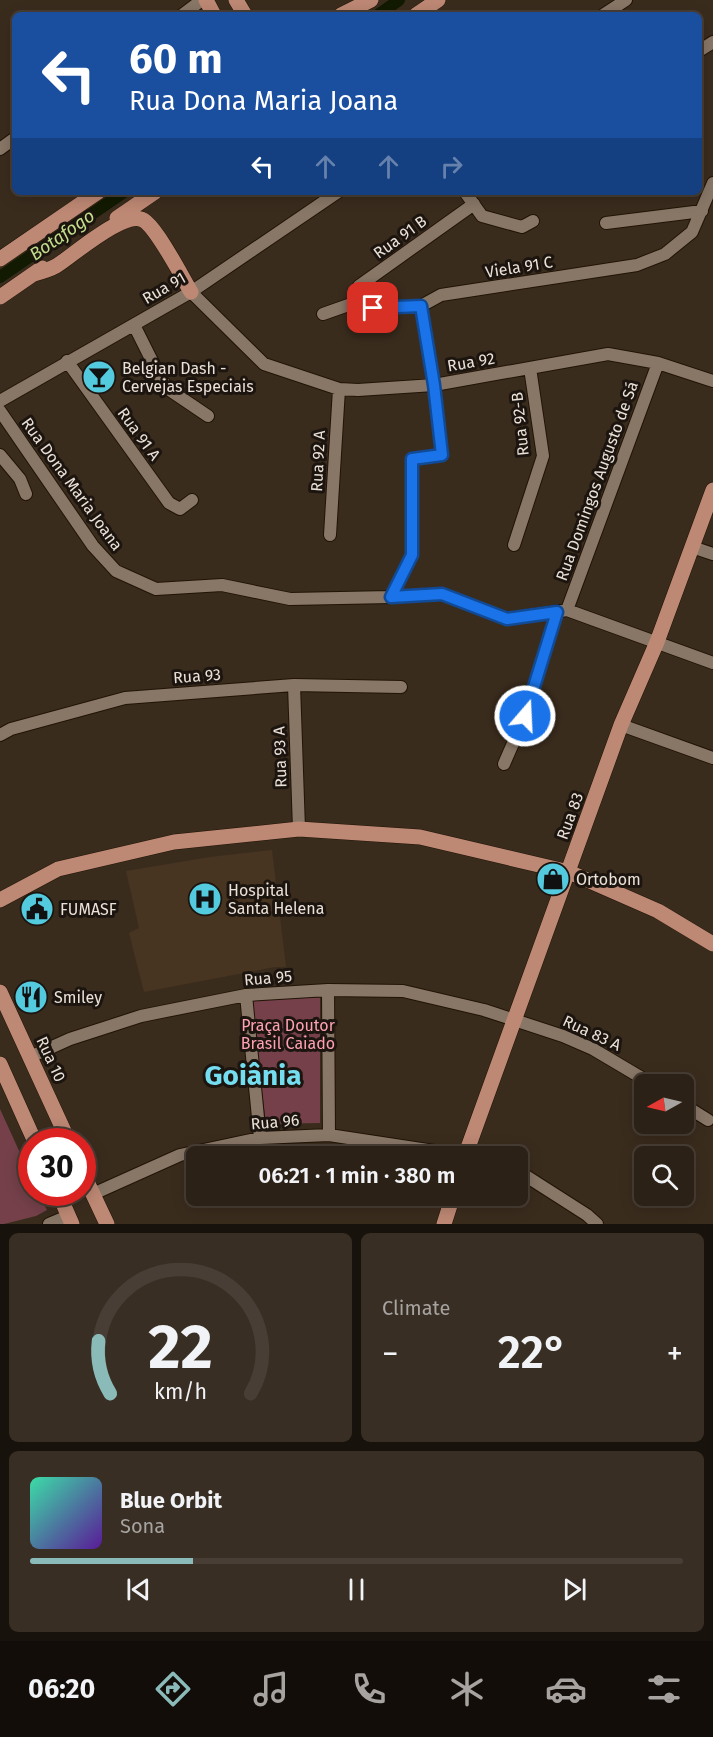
<!DOCTYPE html>
<html lang="en">
<head>
<meta charset="utf-8">
<style>
  :root { --surface:#2c2116; --page:#382e23; --text:#f1f3f6; --muted:#a6a3a1; --line:#483e35; --accent:#8bbbb9 }
  body { margin:0; font-family:"Fira Sans",sans-serif; background:var(--page); color:var(--text); height:100vh; display:flex; flex-direction:column; font-size:22px; white-space:nowrap }
  * { box-sizing:border-box; margin:0 }
  p { font-size:20px; color:var(--muted) }
  .icon { flex:none; width:33px; height:33px; fill:none; stroke:currentColor; stroke-width:2; stroke-linecap:round; stroke-linejoin:round }
  .map { position:relative; height:1224px; overflow:hidden }
  .panel { display:flex; flex-direction:column; gap:9px; padding:9px; background:#18120c; flex:1 }
  .panel>* { flex:none }
  .guide { position:absolute; left:12px; top:12px; width:690px; height:183px; border-radius:9px; box-shadow:0 3px 15px #0003,0 0 0 2px var(--line); background:#1a4fa0; color:#fff; overflow:hidden }
  .needle { width:39px; rotate:262deg }
  .tools { position:absolute; left:634px; top:1074px; display:grid; gap:12px }
  .tools a { display:grid; place-items:center; width:60px; height:60px; border-radius:9px; background:var(--surface); box-shadow:0 3px 15px #0003,0 0 0 2px var(--line); font-size:30px }
  .speed { position:absolute; left:18px; top:1128px; display:flex; gap:12px; font-size:30px; font-weight:700; text-align:center }
  .speed>* { display:grid; place-content:center; width:78px; height:78px; border-radius:50%; background:var(--surface); box-shadow:0 3px 15px #0003,0 0 0 2px var(--line); line-height:1 }
  .speed .limit { border:9px solid #d22; background:#fff; color:#111 }
  .pin { position:absolute; display:grid; place-items:center; width:51px; height:51px; color:#fff; margin:-26px; border-radius:12px; box-shadow:0 3px 9px #0006 }
  .me { position:absolute; width:66px; margin:-33px; rotate:19deg; stroke-linejoin:round; filter:drop-shadow(0 0 4px #0008) }
  .turn { display:flex; align-items:center; gap:21px; height:126px; padding:0 18px; font-size:27px }
  .turn .icon { width:78px; height:78px; stroke-width:2.5 }
  .turn b { display:block; font-size:42px; line-height:51px }
  .lanes { display:flex; align-items:center; height:57px; padding:0 18px; background:#0003; justify-content:center; gap:30px; direction:ltr }
  .lanes .off { opacity:.35 }
  .big { font-size:45px; font-weight:600; line-height:1.1 }
  .panel .card { flex:1; display:flex; flex-direction:column; justify-content:center; gap:9px; min-width:0; padding:0 21px; border-radius:9px; background:var(--page) }
  .panel .dial { align-items:center; gap:0 }
  .dial svg { height:156px; overflow:visible; fill:none; stroke:var(--line); stroke-width:7; stroke-linecap:round; text-anchor:middle }
  .dial text { fill:var(--text); stroke:none }
  .song { display:flex; align-items:center; gap:18px }
  .cover { width:72px; height:72px; border-radius:9px; background:linear-gradient(135deg,hsl(160 70% 55%),hsl(270 70% 35%)) }
  .played { height:6px; border-radius:3px; background:linear-gradient(90deg,var(--accent) 25%,var(--line) 25%) }
  .keys { display:flex; justify-content:space-around; direction:ltr }
  .heat { display:flex; justify-content:space-between; align-items:center; font-size:33px; direction:ltr }
  .panel .tiles { flex:1; display:grid; gap:9px; grid-template-columns:1fr 1fr }
  .card:last-child { grid-column:span 2 }
  .trip { position:absolute; left:186px; top:1146px; width:342px; height:60px; border-radius:9px; background:var(--surface); box-shadow:0 3px 15px #0003,0 0 0 2px var(--line); font-weight:600; line-height:60px; text-align:center }
  .menu { display:flex; height:96px; justify-content:space-around; align-items:center; background:#120d09; color:var(--muted) }
  .menu .icon { width:42px; height:42px }
  .menu .active { color:var(--accent) }
  .menu b { font-size:27px; color:var(--text) }
  .map>svg:first-child { display:block }
  .built { fill:#473421 }
  .green { fill:#75404a }
  .lines { fill:none; stroke-linecap:round; stroke-linejoin:round }
  .canal { stroke:#121a01; stroke-width:12 }
  .minor-casing { stroke:#211406; stroke-width:14 }
  .major-casing { stroke:#211406; stroke-width:16 }
  .minor { stroke:#887767; stroke-width:12 }
  .major { stroke:#bd8874; stroke-width:15 }
  .route-casing { stroke:#114b97; stroke-width:15 }
  .route { stroke:#1a73e8; stroke-width:10 }
  .labels { text-anchor:middle; dominant-baseline:central; stroke-width:6; stroke-linejoin:round; paint-order:stroke }
  .street-label { font-size:16px; fill:#eae1d8; stroke:#1c150f }
  .poi-label { font-size:16px; fill:#eae1d8; stroke:#1c150f; text-anchor:start }
  .park-label { font-size:16px; fill:#fea1b2; stroke:#1c150f }
  .water-label { font-size:18px; font-style:italic; fill:#c2de8b; stroke:#1c150f }
  .town-label { font-size:28px; font-weight:bold; fill:#75ddf0; stroke:#1c150f }
</style>
</head>
<body>
<div class="map">
<svg width="713" height="1224" viewBox="0 0 713 1224">
  <rect width="100%" height="100%" fill="#3a2c1d"/>
  <path class="built" d="M272,850L286,967H275L144,992L129,933L139,928L126,871L210,857Z"/>
  <path class="green" d="M320,997V1123L266,1124L251,1001Z
    M0,1109L31,1177L32,1192L38,1193L47,1210L36,1216L4,1224H0Z"/>
  <g class="lines">
    <path class="canal" d="M378,15L399,0
      M0,277L124,192"/>
    <g class="minor-casing">
      <path id="minor" d="M182,15L202,0
        M603,15L626,0
        M699,51L713,42
        M0,149L15,138
        M465,192L482,216L522,227L533,221
        M606,223L702,211
        M191,292L264,364L339,389L358,390L434,385L608,354L658,363L713,381
        M357,302L356,293L359,286L474,204
        M323,314L357,302L373,308L421,306L441,295L637,265L665,254L692,232L713,183
        M134,325L162,381L171,391L208,416
        M67,361L169,503L180,509L192,500
        M0,401L191,292L338,192
        M0,411L93,546L116,571L156,589L222,585L290,599L391,597L442,594L507,619L567,610L713,663
        M0,455L20,479L26,494
        M330,535L339,389
        M514,545L543,456L530,368
        M692,547L713,554
        M391,597L412,555V459L442,455L434,385L421,306
        M567,610L658,363
        M294,685L299,829
        M621,725L713,758
        M0,735L11,729L125,698L294,685L401,687
        M504,764L525,716L557,612
        M328,990L329,1135
        M246,995L260,1138
        M30,1057L70,1039L141,1016L246,995L328,990L403,991L484,1010L563,1036L593,1049L652,1084
        M684,1105L708,1120
        M518,1173L526,1176L587,1215L597,1224
        M93,1194L180,1155L260,1138L329,1135L467,1156
        M49,1224L68,1216"/>
    </g>
    <g class="major-casing">
      <path id="major" d="M206,0L214,15
        M236,0L245,15
        M341,15L371,0
        M416,15L438,0
        M117,218L155,192
        M0,259L98,192
        M34,274C41,272 49,270 56,266C73,256 128,205 146,222C160,234 181,275 191,292
        M0,297L42,268
        M0,900L58,869L174,842L299,829L420,837L569,872L658,911L713,944
        M0,992L69,1142
        M0,1064L35,1142
        M465,1156L621,725L657,642L713,490
        M82,1171L107,1224
        M58,1192L72,1224
        M444,1224L453,1196"/>
    </g>
    <use href="#minor" class="minor"/>
    <use href="#major" class="major"/>
  </g>
  <g class="lines">
    <g class="route-casing">
      <path id="route" d="M373,308L421,306L434,385L442,455L412,459V555L391,597L442,594L507,619L557,612L525,716"/>
    </g>
    <use href="#route" class="route"/>
  </g>
  <defs>
    <g id="bar-disc" transform="scale(1.725)"><circle r="9.5" fill="#54cade" stroke="#1c150f"/><path d="M-6-5H6L.8 .8V4.5H3.5V6h-7V4.5H-.8V.8Z" fill="#111"/></g>
    <g id="shop-disc" transform="scale(1.725)"><circle r="9.5" fill="#54cade" stroke="#1c150f"/><path d="M-5-2.5h2.3a2.7 3.5 0 0 1 5.4 0H5L5.5 6h-11ZM-1.5-2.5h3a1.5 2.3 0 0 0-3 0Z" fill="#111"/></g>
    <g id="hospital-disc" transform="scale(1.725)"><circle r="9.5" fill="#54cade" stroke="#1c150f"/><path d="M-5-5h3v3.5h4V-5h3V5h-3V1.5h-4V5h-3Z" fill="#111"/></g>
    <g id="civic-disc" transform="scale(1.725)"><circle r="9.5" fill="#54cade" stroke="#1c150f"/><path d="M-.6-6.5H3V-4.5H.6V-3L4-1V1h2V6H-6V1h2V-1L-.6-3ZM-1.2 2.5V6h2.4V2.5Z" fill="#111"/></g>
    <g id="restaurant-disc" transform="scale(1.725)"><circle r="9.5" fill="#54cade" stroke="#1c150f"/><path d="M-5-6h1v4h1v-4h1v4h1v-4h1v5L-1.5 .5V6h-2V.5L-5-1ZM5-6V6H3V1.5H1.5Q1.5-4 5-6Z" fill="#111"/></g>
  </defs>
  <g fill-rule="evenodd">
    <use href="#bar-disc" x="99" y="377"/>
    <use href="#shop-disc" x="553" y="879"/>
    <use href="#hospital-disc" x="205" y="899"/>
    <use href="#civic-disc" x="37" y="909"/>
    <use href="#restaurant-disc" x="31" y="997"/>
  </g>
  <g class="labels">
    <g class="street-label">
      <text transform="translate(400 237) rotate(-36)">Rua 91 B</text>
      <text transform="translate(519 267) rotate(-9)">Viela 91 C</text>
      <text transform="translate(164 288) rotate(-30)">Rua 91</text>
      <text transform="translate(471 362) rotate(-10)">Rua 92</text>
      <text transform="translate(520 424) rotate(-96)">Rua 92-B</text>
      <text transform="translate(139 434) rotate(54)">Rua 91 A</text>
      <text transform="translate(318 461) rotate(-87)">Rua 92 A</text>
      <text transform="translate(597 481) rotate(-70)">Rua Domingos Augusto de Sá</text>
      <text transform="translate(72 484) rotate(54)">Rua Dona Maria Joana</text>
      <text transform="translate(197 676) rotate(-4)">Rua 93</text>
      <text transform="translate(280 757) rotate(-92)">Rua 93 A</text>
      <text transform="translate(570 816) rotate(-70)">Rua 83</text>
      <text transform="translate(268 978) rotate(-5)">Rua 95</text>
      <text transform="translate(592 1033) rotate(25)">Rua 83 A</text>
      <text transform="translate(51 1059) rotate(65)">Rua 10</text>
      <text transform="translate(275 1122) rotate(-5)">Rua 96</text>
    </g>
    <g class="poi-label">
      <text x="122" y="368">Belgian Dash -<tspan x="122" dy="18">Cervejas Especiais</tspan></text>
      <text x="576" y="879">Ortobom</text>
      <text x="228" y="890">Hospital<tspan x="228" dy="18">Santa Helena</tspan></text>
      <text x="60" y="909">FUMASF</text>
      <text x="54" y="997">Smiley</text>
    </g>
    <g class="park-label">
      <text x="288" y="1025">Praça Doutor<tspan x="288" dy="18">Brasil Caiado</tspan></text>
    </g>
    <g class="water-label">
      <text transform="translate(62 235) rotate(-35)">Botafogo</text>
    </g>
    <g class="town-label">
      <text x="253" y="1075">Goiânia</text>
    </g>
  </g>
</svg>
<div class="tools">
<a><svg class="needle" viewBox="-14 -14 28 28"><path d="M0-13l5 13h-10z" fill="#e53935"/><path d="M0 13l5-13h-10z" fill="#a6a3a1"/></svg></a>
<a><svg class="icon" aria-label="search" viewBox="0 0 24 24"><circle cx="10" cy="10" r="6"/><path d="M15 15l6 6"/></svg></a>
</div>
<div class="speed"><div class="limit">30</div></div>
<div class="pin" style="left:373px;top:308px;background:#d93025"><svg class="icon" aria-label="arrive" viewBox="0 0 24 24"><path d="M6 21V4h12l-3 4 3 4H6"/></svg></div>
<svg class="me" style="left:525px;top:716px" viewBox="-20 -20 40 40"><circle r="17" fill="#1a73e8" stroke="#fff" stroke-width="3"/><path d="M0-11L8 9 0 5-8 9z" fill="#fff"/></svg>
<div class="trip">06:21 · 1 min · 380 m</div>
<div class="guide">
<div class="turn"><svg class="icon" aria-label="left" viewBox="0 0 24 24"><path d="M17 20v-9H6M10 6l-5 5 5 5"/></svg><div><b>60 m</b>Rua Dona Maria Joana</div></div>
<div class="lanes"><svg class="icon" aria-label="left" viewBox="0 0 24 24"><path d="M17 20v-9H6M10 6l-5 5 5 5"/></svg><svg class="icon off" aria-label="ahead" viewBox="0 0 24 24"><path d="M12 20V5M6 11l6-6 6 6"/></svg><svg class="icon off" aria-label="ahead" viewBox="0 0 24 24"><path d="M12 20V5M6 11l6-6 6 6"/></svg><svg class="icon off" aria-label="right" viewBox="0 0 24 24"><path d="M7 20v-9h11M14 6l5 5-5 5"/></svg></div>
</div>
</div>
<section class="panel">
<div class="tiles">
<div class="card dial"><svg viewBox="0 0 100 80">
<path d="M14 69A42 42 0 1 1 86 69"/>
<path d="M14 69A42 42 0 0 1 8 42" stroke="#8bbbb9"/>
<text x="50" y="56" font-size="32" font-weight="700">22</text>
<text x="50" y="72" font-size="11">km/h</text>
</svg></div>
<div class="card"><p>Climate</p>
<div class="heat"><a>−</a><b class="big">22°</b><a>+</a></div>
</div>
<div class="card">
<div class="song"><i class="cover"></i><div><b>Blue Orbit</b><p>Sona</p></div></div>
<div class="played"></div>
<div class="keys"><svg class="icon" aria-label="previous" viewBox="0 0 24 24"><path d="M18 5L8 12l10 7zM5 5v14"/></svg><svg class="icon" aria-label="pause" viewBox="0 0 24 24"><path d="M8 5v14M16 5v14"/></svg><svg class="icon" aria-label="next" viewBox="0 0 24 24"><path d="M6 5l10 7-10 7zM19 5v14"/></svg></div>
</div>
</div>
</section>
<nav class="menu">
<b>06:20</b>
<svg class="icon active" aria-label="directions" viewBox="0 0 24 24"><path d="M12 3l9 9-9 9-9-9zM9 14v-3h6M13 9l2 2-2 2"/></svg>
<svg class="icon" aria-label="music" viewBox="0 0 24 24"><path d="M9 18V5l10-2v13"/><circle cx="6" cy="18" r="3"/><circle cx="16" cy="16" r="3"/></svg>
<svg class="icon" aria-label="phone" viewBox="0 0 24 24"><path d="M5 4h4l2 5-3 2q2 4 5 5l2-3 5 2v4C11 20 4 13 5 4z"/></svg>
<svg class="icon" aria-label="climate" viewBox="0 0 24 24"><path d="M12 3v18M4 7l16 10M4 17L20 7"/></svg>
<svg class="icon" aria-label="car" viewBox="0 0 24 24"><path d="M5 17H2v-5l4-1 3-4h7l3 4 3 1v5h-3M9 17h6M6 11h13"/><circle cx="7" cy="17" r="2"/><circle cx="17" cy="17" r="2"/></svg>
<svg class="icon" aria-label="filters" viewBox="0 0 24 24"><path d="M4 7h16M4 17h16"/><circle cx="9" cy="7" r="2"/><circle cx="15" cy="17" r="2"/></svg>
</nav>
</body>
</html>
